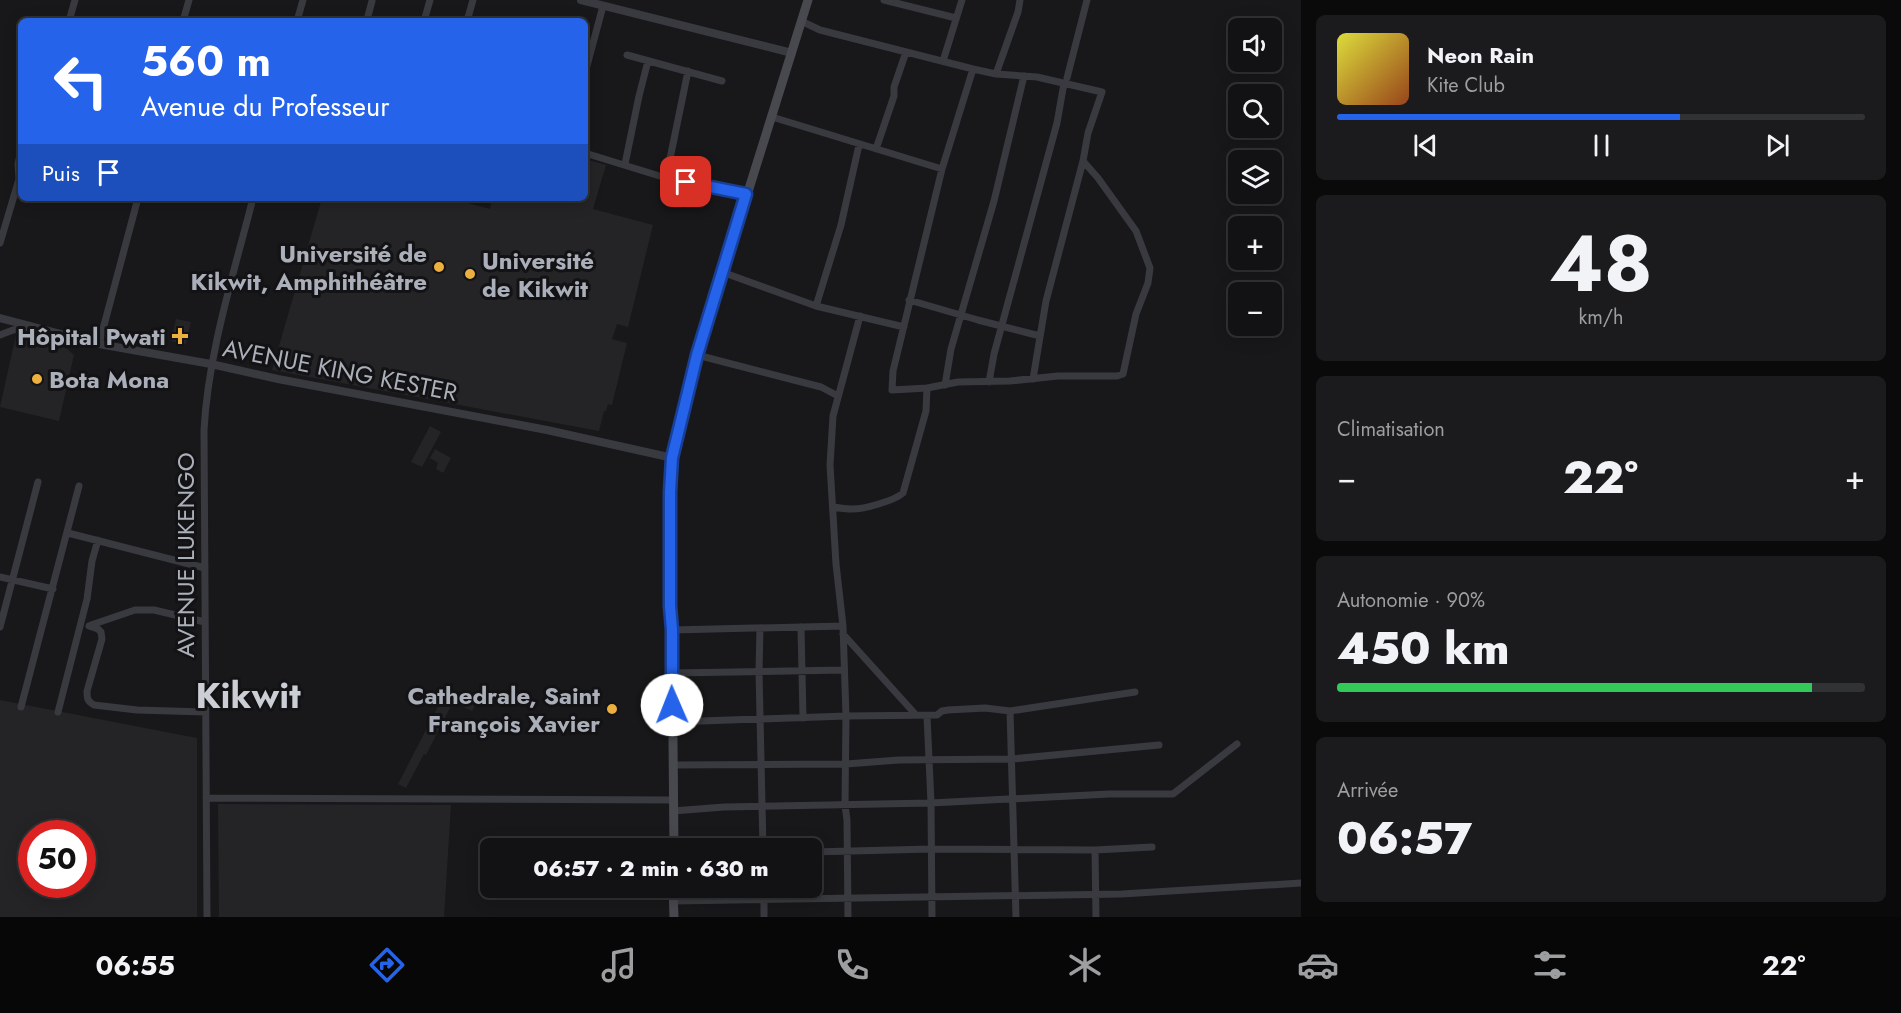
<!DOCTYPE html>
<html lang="fr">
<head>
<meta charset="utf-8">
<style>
  :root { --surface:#121214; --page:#1b1b1d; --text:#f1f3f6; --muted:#9c9ea0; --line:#313234; --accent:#2563eb }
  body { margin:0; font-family:Jost,sans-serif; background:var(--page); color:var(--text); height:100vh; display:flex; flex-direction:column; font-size:22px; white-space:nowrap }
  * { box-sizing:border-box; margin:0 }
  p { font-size:20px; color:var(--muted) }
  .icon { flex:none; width:33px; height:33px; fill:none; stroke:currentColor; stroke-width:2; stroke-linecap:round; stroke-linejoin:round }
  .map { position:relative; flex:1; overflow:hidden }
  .sheet { display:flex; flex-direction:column; gap:15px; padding:15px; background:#0a0a0b; width:600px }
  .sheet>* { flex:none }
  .guide { position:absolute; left:18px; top:18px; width:570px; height:183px; border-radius:9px; box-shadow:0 3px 15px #0003,0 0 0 2px var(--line); background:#2563eb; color:#fff; overflow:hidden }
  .tools { position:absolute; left:1228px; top:18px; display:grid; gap:12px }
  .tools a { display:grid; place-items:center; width:54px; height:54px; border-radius:9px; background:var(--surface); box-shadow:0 3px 15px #0003,0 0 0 2px var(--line); font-size:30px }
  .speed { position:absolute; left:18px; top:820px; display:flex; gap:12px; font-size:30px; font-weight:700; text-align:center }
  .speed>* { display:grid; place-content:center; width:78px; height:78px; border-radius:50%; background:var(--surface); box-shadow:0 3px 15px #0003,0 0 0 2px var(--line); line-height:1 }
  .speed .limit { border:9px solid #d22; background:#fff; color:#111 }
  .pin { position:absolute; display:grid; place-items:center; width:51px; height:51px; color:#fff; margin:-26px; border-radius:12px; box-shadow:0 3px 9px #0006 }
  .me { position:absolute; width:66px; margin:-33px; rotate:359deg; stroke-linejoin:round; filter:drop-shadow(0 0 4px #0008) }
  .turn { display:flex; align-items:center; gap:21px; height:126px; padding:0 24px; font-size:27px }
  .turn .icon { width:78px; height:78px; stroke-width:2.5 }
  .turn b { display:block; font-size:42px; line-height:51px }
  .then { display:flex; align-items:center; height:57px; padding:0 24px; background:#0003; gap:12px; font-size:22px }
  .big { font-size:45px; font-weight:800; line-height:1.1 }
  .sheet .tile { flex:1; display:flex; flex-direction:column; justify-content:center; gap:9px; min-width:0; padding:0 21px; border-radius:9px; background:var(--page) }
  .sheet .dial { align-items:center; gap:0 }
  .dial b { font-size:78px; line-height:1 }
  .song { display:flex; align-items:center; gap:18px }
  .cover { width:72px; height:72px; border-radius:9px; background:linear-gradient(135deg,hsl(60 70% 55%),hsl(20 70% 35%)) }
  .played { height:6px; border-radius:3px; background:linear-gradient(90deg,var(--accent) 65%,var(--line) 65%) }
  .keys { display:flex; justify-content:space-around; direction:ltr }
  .heat { display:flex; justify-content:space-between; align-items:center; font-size:33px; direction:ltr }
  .charge { height:9px; border-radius:4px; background:linear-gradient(90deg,#34c759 90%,var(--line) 0) }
  .trip { position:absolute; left:480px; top:838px; width:342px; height:60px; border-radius:9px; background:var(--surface); box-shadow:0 3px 15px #0003,0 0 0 2px var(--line); font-weight:800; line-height:60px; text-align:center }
  .menu { display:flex; height:96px; justify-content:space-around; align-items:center; background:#070708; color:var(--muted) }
  .menu .icon { width:42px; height:42px }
  .menu .on { color:var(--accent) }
  .menu b { font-size:27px; color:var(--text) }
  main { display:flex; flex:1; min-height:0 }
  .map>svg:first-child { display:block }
  .built { fill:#242427; fill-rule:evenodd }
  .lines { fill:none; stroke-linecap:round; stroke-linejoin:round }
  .minor { stroke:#393a3f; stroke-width:7 }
  .tertiary { stroke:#393a3f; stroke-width:8 }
  .secondary { stroke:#47494f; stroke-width:9 }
  .route-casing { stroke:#184099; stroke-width:15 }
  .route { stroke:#2563eb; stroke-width:10 }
  .poi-dot { fill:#ecb03f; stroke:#131315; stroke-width:2 }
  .labels { text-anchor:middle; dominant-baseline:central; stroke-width:6; stroke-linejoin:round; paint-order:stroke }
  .poi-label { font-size:24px; font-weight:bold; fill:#abafb9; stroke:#131315; text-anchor:end }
  .street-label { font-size:24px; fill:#abafb9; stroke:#131315 }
  .town-label { font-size:36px; font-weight:bold; fill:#ccced6; stroke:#131315 }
</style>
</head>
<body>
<main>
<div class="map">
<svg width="1301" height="917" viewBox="0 0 1301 917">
  <rect width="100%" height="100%" fill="#18181a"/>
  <path class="built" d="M585,159L606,165L593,209L653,225L628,327L617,324L612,339L627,343L612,405L608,404L606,411H604L599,431L272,370L322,198H450L490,209L492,198H585Z
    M176,319L191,322L186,344L171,341Z
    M16,335L66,348L74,355L59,421L0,407Z
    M430,426L441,432L422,467L411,462Z
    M435,449L451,458L443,473L436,469L438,463L430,458Z
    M450,689L476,703L472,711L453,702L426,755L424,754L406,788L398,784L444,695L446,696Z
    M0,700L197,738V917H0ZM32,834H82V885H32Z
    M218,804L451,805L444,917H219Z"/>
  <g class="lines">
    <path class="minor" d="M884,0L956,18
      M69,21L75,0
      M183,21L189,0
      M297,21L303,0
      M368,21V16L372,1
      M424,21L430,0
      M467,21L473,0
      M801,21L820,30L973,69L996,74L1037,77L1102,92L1088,133L1083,161L1046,301L1033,379
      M627,55L722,81
      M943,61L962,0
      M973,69L942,169L893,371L892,390L927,388L958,382L1010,381L1058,376H1117L1123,374L1136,314L1148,283L1150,268L1136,231L1098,178L1083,161
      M585,73L603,6
      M996,74L1018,12L1020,0
      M1067,78L1087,0
      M772,117L942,169
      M876,149L894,96V87L906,52
      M585,153L666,178L746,194
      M625,164L639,96L648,61
      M666,178L688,71
      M0,243L19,179L18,164L21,150
      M722,272L816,306L904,327
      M909,300L978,320L1040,336
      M816,306L841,225L859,145
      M0,335L13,330L32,327
      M99,344L138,198
      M697,355L821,387L838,396
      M989,382L994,354L1057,123L1064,83
      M945,385L951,349L994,201L1024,76
      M833,507C839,508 846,509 852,509C864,509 894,501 903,493L926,411L927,388
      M68,533L205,568
      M0,577L53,589
      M91,625L135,610H154L205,622
      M89,626L98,629L101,632L102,639L87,691C87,698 87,701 94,705L137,710L205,712
      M0,627L38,482
      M801,627L803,718
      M760,628L759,671L763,849
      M672,630L843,626
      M843,634L916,715
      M672,673L844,670
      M21,707L79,486
      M1010,711L1016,917
      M58,712L87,599L92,561L98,540
      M927,716L931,803L932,917
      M673,722L846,716L937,715L942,711L948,710L985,708L1010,711L1135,692
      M673,765L846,764L899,760L1012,759L1159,745
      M206,798L673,800
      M673,811L724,807L931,803L1109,794H1173L1237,744
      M1095,850L1096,917
      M812,852L931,849L1095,850L1152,847
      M764,888V917
      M673,901L1122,894L1301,883
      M207,917L204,430C208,353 234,273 253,198
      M848,917L847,820L845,805L846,716L843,626L836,564L830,465L833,416L860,316"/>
    <path class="tertiary" d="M581,0L792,53
      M0,318L99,344L211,364L278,379L547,430L673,458"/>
    <path class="secondary" d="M674,849L672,630L670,605V492L676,442L697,355L808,0
      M673,888L674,917"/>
  </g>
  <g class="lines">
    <g class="route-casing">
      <path id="route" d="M672,705V630L670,606V492L672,458L697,355L746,194L686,182"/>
    </g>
    <use href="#route" class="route"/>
  </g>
  <g class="poi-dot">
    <circle cx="439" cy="267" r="6"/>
    <circle cx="470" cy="274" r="6"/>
    <path d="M177 327h6v6h6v6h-6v6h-6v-6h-6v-6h6z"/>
    <circle cx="37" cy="379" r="6"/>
    <circle cx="612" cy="709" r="6"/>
  </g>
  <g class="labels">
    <g class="poi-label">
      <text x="427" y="253">Université de<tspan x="427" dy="28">Kikwit, Amphithéâtre</tspan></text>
      <text x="482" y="260" text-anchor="start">Université<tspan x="482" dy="28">de Kikwit</tspan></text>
      <text x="166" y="336">Hôpital Pwati</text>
      <text x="49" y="379" text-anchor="start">Bota Mona</text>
      <text x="600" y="695">Cathedrale, Saint<tspan x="600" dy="28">François Xavier</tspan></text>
    </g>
    <g class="street-label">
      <text transform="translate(340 370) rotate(11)">AVENUE KING KESTER</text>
      <text transform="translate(185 555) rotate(-90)">AVENUE LUKENGO</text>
    </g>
    <g class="town-label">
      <text x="248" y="695">Kikwit</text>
    </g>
  </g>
</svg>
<div class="tools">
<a><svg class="icon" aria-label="sound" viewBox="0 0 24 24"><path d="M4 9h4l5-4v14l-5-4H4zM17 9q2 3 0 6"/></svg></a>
<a><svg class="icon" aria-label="search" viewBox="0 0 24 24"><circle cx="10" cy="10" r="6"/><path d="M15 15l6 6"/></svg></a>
<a><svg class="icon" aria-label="layers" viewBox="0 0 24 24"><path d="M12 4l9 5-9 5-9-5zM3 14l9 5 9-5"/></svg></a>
<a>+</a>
<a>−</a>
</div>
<div class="speed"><div class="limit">50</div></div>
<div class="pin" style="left:686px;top:182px;background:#d93025"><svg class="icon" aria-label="arrive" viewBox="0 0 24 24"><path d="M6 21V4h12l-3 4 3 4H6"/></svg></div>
<svg class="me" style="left:672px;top:705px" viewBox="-20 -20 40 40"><circle r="19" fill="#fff"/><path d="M0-13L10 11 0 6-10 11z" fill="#2563eb"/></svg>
<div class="trip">06:57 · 2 min · 630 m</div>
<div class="guide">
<div class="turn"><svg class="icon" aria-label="left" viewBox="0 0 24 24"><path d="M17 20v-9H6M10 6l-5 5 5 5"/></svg><div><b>560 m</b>Avenue du Professeur</div></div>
<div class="then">Puis<svg class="icon" aria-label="arrive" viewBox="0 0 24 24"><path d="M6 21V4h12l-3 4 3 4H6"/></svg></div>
</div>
</div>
<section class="sheet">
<div class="tile">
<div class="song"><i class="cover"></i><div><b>Neon Rain</b><p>Kite Club</p></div></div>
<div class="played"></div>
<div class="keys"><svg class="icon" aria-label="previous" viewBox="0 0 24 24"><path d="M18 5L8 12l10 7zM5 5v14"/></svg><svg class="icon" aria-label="pause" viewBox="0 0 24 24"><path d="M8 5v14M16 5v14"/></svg><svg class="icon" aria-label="next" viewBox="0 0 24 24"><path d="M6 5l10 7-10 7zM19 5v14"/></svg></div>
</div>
<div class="tile dial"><b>48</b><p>km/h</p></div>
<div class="tile"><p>Climatisation</p>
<div class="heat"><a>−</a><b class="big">22°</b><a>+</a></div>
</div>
<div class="tile"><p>Autonomie · 90%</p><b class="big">450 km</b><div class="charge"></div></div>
<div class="tile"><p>Arrivée</p><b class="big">06:57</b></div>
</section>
</main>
<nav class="menu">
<b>06:55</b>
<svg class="icon on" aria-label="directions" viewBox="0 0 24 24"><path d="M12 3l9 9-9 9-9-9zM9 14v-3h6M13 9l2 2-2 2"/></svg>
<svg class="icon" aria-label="music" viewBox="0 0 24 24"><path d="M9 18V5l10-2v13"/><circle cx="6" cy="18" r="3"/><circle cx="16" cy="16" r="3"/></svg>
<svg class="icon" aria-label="phone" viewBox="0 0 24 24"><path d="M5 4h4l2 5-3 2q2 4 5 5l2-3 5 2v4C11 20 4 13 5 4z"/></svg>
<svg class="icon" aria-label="climate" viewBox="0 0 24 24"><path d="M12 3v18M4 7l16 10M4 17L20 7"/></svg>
<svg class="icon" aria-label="car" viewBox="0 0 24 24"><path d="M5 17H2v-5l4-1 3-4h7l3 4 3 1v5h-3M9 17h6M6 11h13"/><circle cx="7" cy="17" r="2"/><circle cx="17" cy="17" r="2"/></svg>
<svg class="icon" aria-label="filters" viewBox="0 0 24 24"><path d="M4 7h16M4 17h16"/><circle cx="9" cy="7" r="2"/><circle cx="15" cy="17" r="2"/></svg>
<b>22°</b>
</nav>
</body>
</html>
